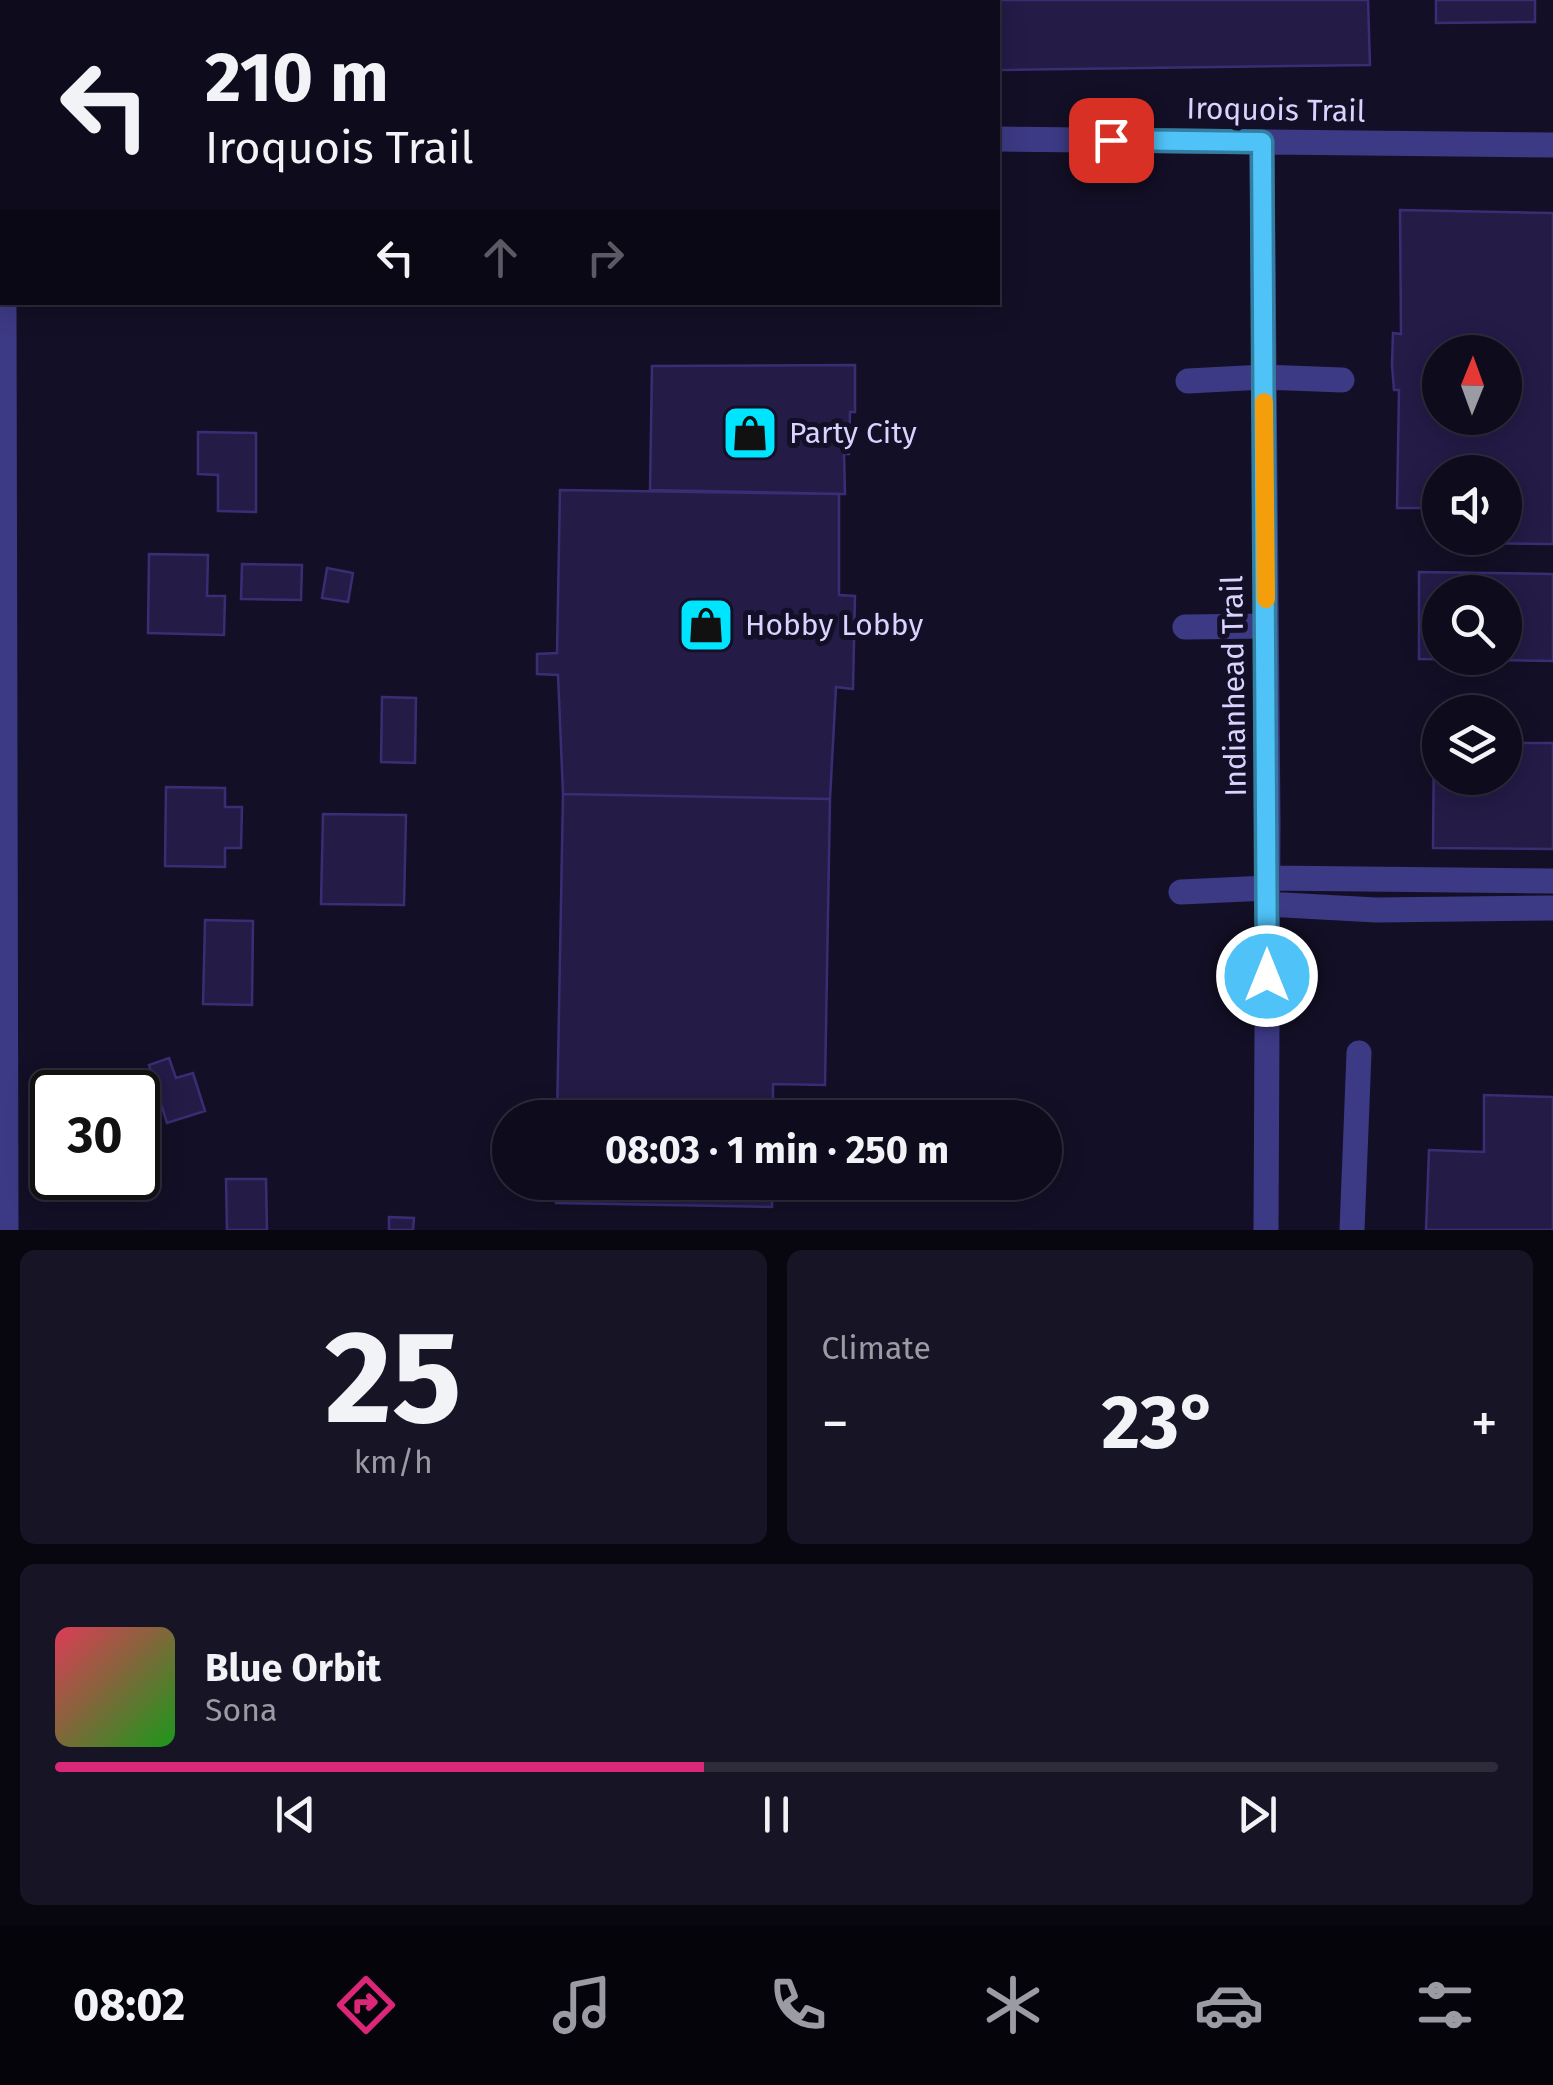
<!DOCTYPE html>
<html lang="en">
<head>
<meta charset="utf-8">
<style>
  :root { --surface:#0e0b1c; --page:#171425; --text:#f1f3f6; --muted:#9b9ba3; --line:#2e2b3b; --accent:#db2777 }
  body { margin:0; font-family:"Fira Sans",sans-serif; background:var(--page); color:var(--text); height:100vh; display:flex; flex-direction:column; font-size:38px; white-space:nowrap }
  * { box-sizing:border-box; margin:0 }
  p { font-size:32px; color:var(--muted) }
  .icon { flex:none; width:55px; height:55px; fill:none; stroke:currentColor; stroke-width:2; stroke-linecap:round; stroke-linejoin:round }
  .map { position:relative; height:1230px; overflow:hidden }
  .details { display:flex; flex-direction:column; gap:20px; padding:20px; background:#08060f; flex:1 }
  .details>* { flex:none }
  .top-card { position:absolute; left:0px; top:0px; width:1000px; height:305px; box-shadow:0 5px 25px #0003,0 0 0 2px var(--line); background:#0e0b1c; color:var(--text); overflow:hidden }
  .needle { width:65px; rotate:1deg }
  .controls { position:absolute; left:1422px; top:335px; display:grid; gap:20px }
  .controls a { display:grid; place-items:center; width:100px; height:100px; border-radius:50%; background:var(--surface); box-shadow:0 5px 25px #0003,0 0 0 2px var(--line); font-size:50px }
  .speed { position:absolute; left:30px; top:1070px; display:flex; gap:20px; font-size:50px; font-weight:700; text-align:center }
  .speed>* { display:grid; place-content:center; width:130px; height:130px; border-radius:50%; background:var(--surface); box-shadow:0 5px 25px #0003,0 0 0 2px var(--line); line-height:1 }
  .speed .limit { border:5px solid #111; border-radius:15px; background:#fff; color:#111 }
  .pin { position:absolute; display:grid; place-items:center; width:85px; height:85px; color:#fff; margin:-42px; border-radius:20px; box-shadow:0 5px 15px #0006 }
  .me { position:absolute; width:110px; margin:-55px; rotate:0deg; stroke-linejoin:round; filter:drop-shadow(0 0 8px #0008) }
  .turn { display:flex; align-items:center; gap:35px; height:210px; padding:0 40px; font-size:45px }
  .turn .icon { width:130px; height:130px; stroke-width:2.5 }
  .turn b { display:block; font-size:70px; line-height:85px }
  .lanes { display:flex; align-items:center; height:95px; padding:0 40px; background:#0003; justify-content:center; gap:50px; direction:ltr }
  .lanes .off { opacity:.35 }
  .big { font-size:75px; font-weight:700; line-height:1.1 }
  .details .widget { flex:1; display:flex; flex-direction:column; justify-content:center; gap:15px; min-width:0; padding:0 35px; border-radius:15px; background:var(--page) }
  .details .dial { align-items:center; gap:0 }
  .dial b { font-size:130px; line-height:1 }
  .song { display:flex; align-items:center; gap:30px }
  .cover { width:120px; height:120px; border-radius:15px; background:linear-gradient(135deg,hsl(350 70% 55%),hsl(120 70% 35%)) }
  .played { height:10px; border-radius:5px; background:linear-gradient(90deg,var(--accent) 45%,var(--line) 45%) }
  .keys { display:flex; justify-content:space-around; direction:ltr }
  .heat { display:flex; justify-content:space-between; align-items:center; font-size:55px; direction:ltr }
  .details .tiles { flex:1; display:grid; gap:20px; grid-template-columns:1fr 1fr }
  .widget:last-child { grid-column:span 2 }
  .trip { position:absolute; left:492px; top:1100px; width:570px; height:100px; border-radius:50px; background:var(--surface); box-shadow:0 5px 25px #0003,0 0 0 2px var(--line); font-weight:700; line-height:100px; text-align:center }
  .tab-bar { display:flex; height:160px; justify-content:space-around; align-items:center; background:#06040b; color:var(--muted) }
  .tab-bar .icon { width:70px; height:70px }
  .tab-bar .current { color:var(--accent) }
  .tab-bar b { font-size:45px; color:var(--text) }
  .map>svg:first-child { display:block }
  .building { fill:#241b47; stroke:#3b2d73; stroke-width:2.5; fill-rule:evenodd }
  .lines { fill:none; stroke-linecap:round; stroke-linejoin:round }
  .minor { stroke:#3d3a85; stroke-width:25 }
  .route-casing { stroke:#337fa1; stroke-width:25 }
  .route { stroke:#4fc3f7; stroke-width:18 }
  .slow { stroke:#f59e0b; stroke-width:18 }
  .labels { text-anchor:middle; dominant-baseline:central; stroke-width:10; stroke-linejoin:round; paint-order:stroke }
  .street-label { font-size:30px; fill:#d9d4ff; stroke:#130f26 }
  .poi-label { font-size:30px; fill:#d9d4ff; stroke:#130f26; text-anchor:start }
</style>
</head>
<body>
<div class="map">
<svg width="1553" height="1230" viewBox="0 0 1553 1230">
  <rect width="100%" height="100%" fill="#130f26"/>
  <path class="building" d="M301,0H524V2H301Z
    M860,0H1368L1370,65L998,70V2H860Z
    M1436,0H1535V22L1436,23Z
    M1400,210L1553,213V544L1467,543V538H1505V472H1440V508H1397L1399,390H1394L1392,365L1393,333L1401,334ZM1440,352H1505V418H1440Z
    M855,365V412H850L849,454H844L845,494L650,490L652,366Z
    M198,432L256,433V512L218,511V475L198,474Z
    M560,490L839,494V595L855,596L853,689L836,687L830,799L563,794L558,675L537,674V654L557,653Z
    M149,554L208,555L207,596H225L224,635L148,633Z
    M242,564L302,565L301,600L241,599Z
    M327,568L353,573L348,602L322,598Z
    M1419,572L1553,574V661L1419,659ZM1440,592H1505V658H1440Z
    M382,697L416,698L415,763L381,762Z
    M1434,742H1440V778H1505V743H1553V849L1433,848Z
    M166,787L225,788V807H242L241,848H225V867L165,866Z
    M563,794L830,799L825,1085L773,1084V1118H557Z
    M323,814L406,815L404,905L321,904Z
    M205,920L253,921L252,1005L203,1004Z
    M169,1058L176,1078L193,1073L205,1111L167,1123L149,1065Z
    M1484,1095L1553,1097V1230H1426L1429,1150L1484,1152Z
    M226,1179H266L267,1230H227Z
    M556,1182H772V1207L556,1203Z
    M389,1217L414,1218L413,1230H389Z"/>
  <g class="lines">
    <path class="minor" d="M800,0L803,2
      M3,2V0
      M0,134H2
      M998,139L1553,145
      M1262,142L1268,821L1266,1230
      M4,302L6,1230
      M1188,381L1264,377L1342,380
      M1185,627L1266,626
      M1268,878L1553,881
      M1181,892L1267,888
      M1267,904L1376,910L1553,908
      M1352,1230L1359,1053"/>
  </g>
  <g class="lines">
    <g class="route-casing">
      <path id="route" d="M1111,140L1262,142L1267,976"/>
    </g>
    <use href="#route" class="route"/>
    <path class="slow" d="M1264,402L1266,599"/>
  </g>
  <defs>
    <g id="shop-square" transform="scale(2.875)"><rect x="-9" y="-9" width="18" height="18" rx="4" fill="#00e5ff" stroke="#130f26"/><path d="M-5-2.5h2.3a2.7 3.5 0 0 1 5.4 0H5L5.5 6h-11ZM-1.5-2.5h3a1.5 2.3 0 0 0-3 0Z" fill="#111"/></g>
  </defs>
  <g fill-rule="evenodd">
    <use href="#shop-square" x="750" y="433"/>
    <use href="#shop-square" x="706" y="625"/>
  </g>
  <g class="labels">
    <g class="street-label">
      <text transform="translate(1276 110) rotate(1)">Iroquois Trail</text>
      <text transform="translate(1234 686) rotate(-91)">Indianhead Trail</text>
    </g>
    <g class="poi-label">
      <text x="789" y="433">Party City</text>
      <text x="745" y="625">Hobby Lobby</text>
    </g>
  </g>
</svg>
<div class="controls">
<a><svg class="needle" viewBox="-14 -14 28 28"><path d="M0-13l5 13h-10z" fill="#e53935"/><path d="M0 13l5-13h-10z" fill="#9b9ba3"/></svg></a>
<a><svg class="icon" aria-label="sound" viewBox="0 0 24 24"><path d="M4 9h4l5-4v14l-5-4H4zM17 9q2 3 0 6"/></svg></a>
<a><svg class="icon" aria-label="search" viewBox="0 0 24 24"><circle cx="10" cy="10" r="6"/><path d="M15 15l6 6"/></svg></a>
<a><svg class="icon" aria-label="layers" viewBox="0 0 24 24"><path d="M12 4l9 5-9 5-9-5zM3 14l9 5 9-5"/></svg></a>
</div>
<div class="speed"><div class="limit">30</div></div>
<div class="pin" style="left:1111px;top:140px;background:#d93025"><svg class="icon" aria-label="arrive" viewBox="0 0 24 24"><path d="M6 21V4h12l-3 4 3 4H6"/></svg></div>
<svg class="me" style="left:1267px;top:976px" viewBox="-20 -20 40 40"><circle r="17" fill="#4fc3f7" stroke="#fff" stroke-width="3"/><path d="M0-11L8 9 0 5-8 9z" fill="#fff"/></svg>
<div class="trip">08:03 · 1 min · 250 m</div>
<div class="top-card">
<div class="turn"><svg class="icon" aria-label="left" viewBox="0 0 24 24"><path d="M17 20v-9H6M10 6l-5 5 5 5"/></svg><div><b>210 m</b>Iroquois Trail</div></div>
<div class="lanes"><svg class="icon" aria-label="left" viewBox="0 0 24 24"><path d="M17 20v-9H6M10 6l-5 5 5 5"/></svg><svg class="icon off" aria-label="ahead" viewBox="0 0 24 24"><path d="M12 20V5M6 11l6-6 6 6"/></svg><svg class="icon off" aria-label="right" viewBox="0 0 24 24"><path d="M7 20v-9h11M14 6l5 5-5 5"/></svg></div>
</div>
</div>
<section class="details">
<div class="tiles">
<div class="widget dial"><b>25</b><p>km/h</p></div>
<div class="widget"><p>Climate</p>
<div class="heat"><a>−</a><b class="big">23°</b><a>+</a></div>
</div>
<div class="widget">
<div class="song"><i class="cover"></i><div><b>Blue Orbit</b><p>Sona</p></div></div>
<div class="played"></div>
<div class="keys"><svg class="icon" aria-label="previous" viewBox="0 0 24 24"><path d="M18 5L8 12l10 7zM5 5v14"/></svg><svg class="icon" aria-label="pause" viewBox="0 0 24 24"><path d="M8 5v14M16 5v14"/></svg><svg class="icon" aria-label="next" viewBox="0 0 24 24"><path d="M6 5l10 7-10 7zM19 5v14"/></svg></div>
</div>
</div>
</section>
<nav class="tab-bar">
<b>08:02</b>
<svg class="icon current" aria-label="directions" viewBox="0 0 24 24"><path d="M12 3l9 9-9 9-9-9zM9 14v-3h6M13 9l2 2-2 2"/></svg>
<svg class="icon" aria-label="music" viewBox="0 0 24 24"><path d="M9 18V5l10-2v13"/><circle cx="6" cy="18" r="3"/><circle cx="16" cy="16" r="3"/></svg>
<svg class="icon" aria-label="phone" viewBox="0 0 24 24"><path d="M5 4h4l2 5-3 2q2 4 5 5l2-3 5 2v4C11 20 4 13 5 4z"/></svg>
<svg class="icon" aria-label="climate" viewBox="0 0 24 24"><path d="M12 3v18M4 7l16 10M4 17L20 7"/></svg>
<svg class="icon" aria-label="car" viewBox="0 0 24 24"><path d="M5 17H2v-5l4-1 3-4h7l3 4 3 1v5h-3M9 17h6M6 11h13"/><circle cx="7" cy="17" r="2"/><circle cx="17" cy="17" r="2"/></svg>
<svg class="icon" aria-label="filters" viewBox="0 0 24 24"><path d="M4 7h16M4 17h16"/><circle cx="9" cy="7" r="2"/><circle cx="15" cy="17" r="2"/></svg>
</nav>
</body>
</html>
